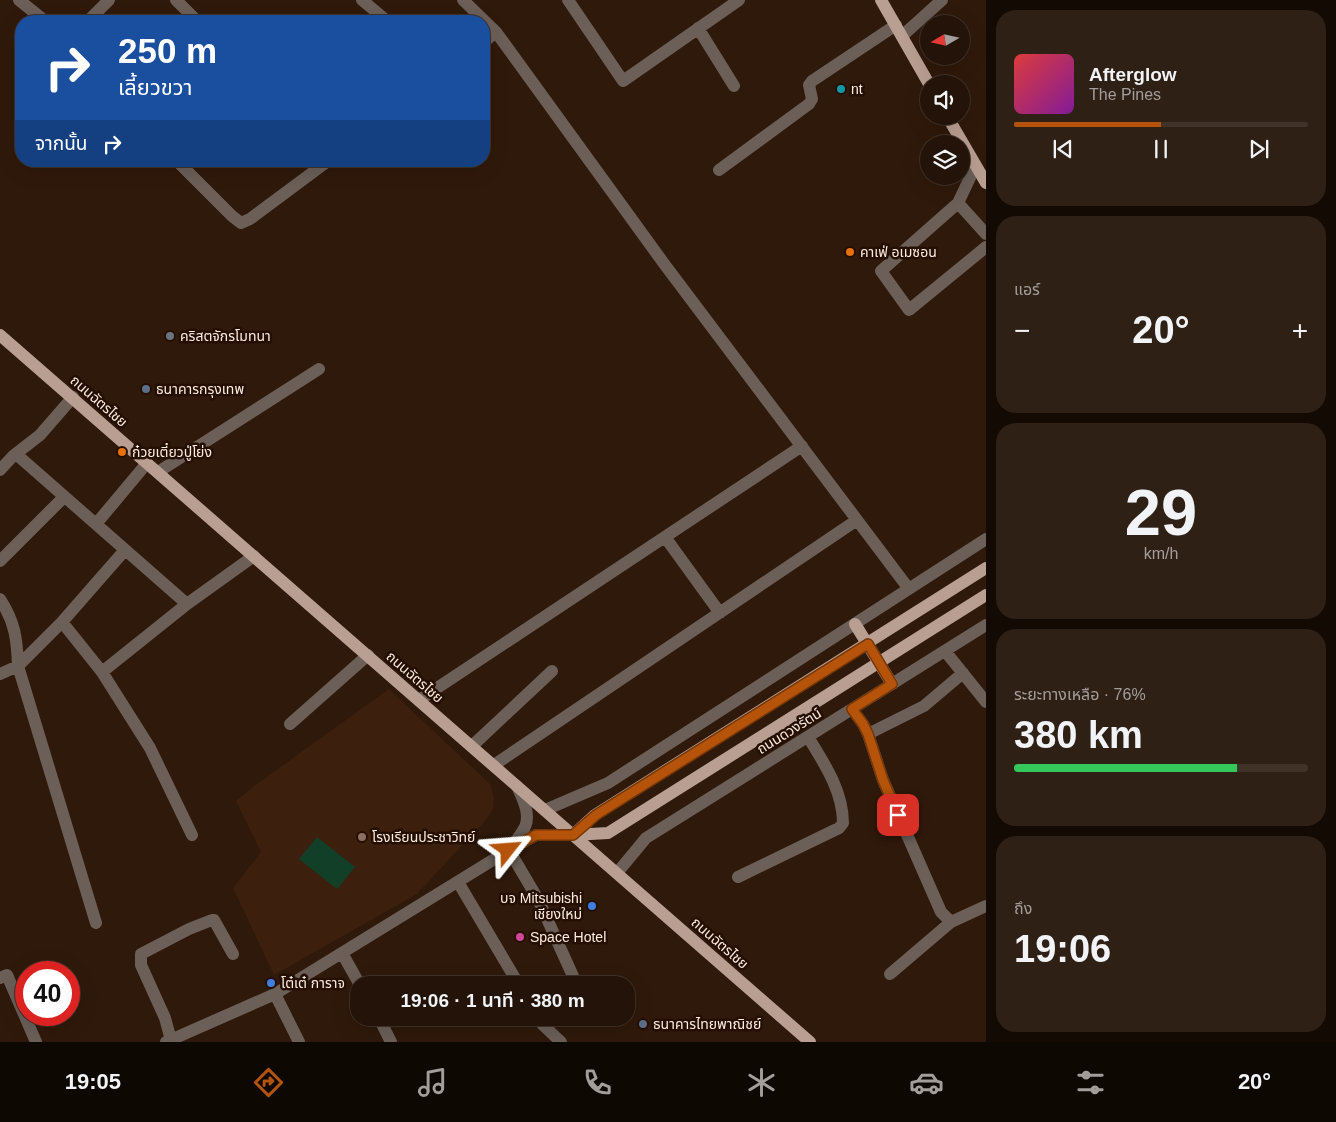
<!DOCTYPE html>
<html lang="th">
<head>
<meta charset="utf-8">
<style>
  :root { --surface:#231308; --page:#2f2016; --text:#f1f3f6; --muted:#a39e9c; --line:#403229; --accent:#b45309 }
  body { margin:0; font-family:Helvetica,"Noto Sans Thai",sans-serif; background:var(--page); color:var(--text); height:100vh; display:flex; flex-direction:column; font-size:19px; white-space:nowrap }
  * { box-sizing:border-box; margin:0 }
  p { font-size:16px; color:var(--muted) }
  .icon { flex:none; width:28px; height:28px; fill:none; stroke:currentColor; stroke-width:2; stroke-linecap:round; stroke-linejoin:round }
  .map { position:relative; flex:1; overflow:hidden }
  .sheet { display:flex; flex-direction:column; gap:10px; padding:10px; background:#130a04; width:350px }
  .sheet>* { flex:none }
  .top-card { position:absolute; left:15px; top:15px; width:475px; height:152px; border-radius:20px; box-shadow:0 5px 20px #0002,0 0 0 1px var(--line); background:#1a4fa0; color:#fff; overflow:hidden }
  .needle { width:32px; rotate:261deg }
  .controls { position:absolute; left:920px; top:15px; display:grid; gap:10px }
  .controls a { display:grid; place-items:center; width:50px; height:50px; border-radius:50%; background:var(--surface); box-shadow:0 5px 20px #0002,0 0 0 1px var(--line); font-size:25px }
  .speed { position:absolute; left:15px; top:961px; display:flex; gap:10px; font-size:25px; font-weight:700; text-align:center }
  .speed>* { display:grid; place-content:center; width:65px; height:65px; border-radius:50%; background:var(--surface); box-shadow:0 5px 20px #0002,0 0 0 1px var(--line); line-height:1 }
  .speed .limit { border:8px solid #d22; background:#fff; color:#111 }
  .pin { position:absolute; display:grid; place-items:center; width:42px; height:42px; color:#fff; margin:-21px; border-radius:10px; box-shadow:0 2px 8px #0006 }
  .me { position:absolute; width:55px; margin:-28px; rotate:62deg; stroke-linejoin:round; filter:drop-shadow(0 0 4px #0008) }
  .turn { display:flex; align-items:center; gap:18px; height:105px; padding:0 20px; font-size:22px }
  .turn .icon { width:65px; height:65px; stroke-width:2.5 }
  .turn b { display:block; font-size:35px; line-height:42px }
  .then { display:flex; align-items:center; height:48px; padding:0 20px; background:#0003; gap:10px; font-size:19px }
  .big { font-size:38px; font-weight:600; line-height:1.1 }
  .sheet .card { flex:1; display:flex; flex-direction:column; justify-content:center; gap:8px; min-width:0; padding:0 18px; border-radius:20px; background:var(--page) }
  .sheet .dial { align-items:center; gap:0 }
  .dial b { font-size:65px; line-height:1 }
  .song { display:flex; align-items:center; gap:15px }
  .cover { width:60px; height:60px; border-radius:8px; background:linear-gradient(135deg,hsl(0 70% 55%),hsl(290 70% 35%)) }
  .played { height:5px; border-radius:2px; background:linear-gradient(90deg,var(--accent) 50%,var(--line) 50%) }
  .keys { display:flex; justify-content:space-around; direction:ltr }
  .heat { display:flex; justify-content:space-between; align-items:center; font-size:28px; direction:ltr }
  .charge { height:8px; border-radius:4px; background:linear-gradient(90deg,#34c759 76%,var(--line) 0) }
  .trip { position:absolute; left:350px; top:976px; width:285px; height:50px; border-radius:20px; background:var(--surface); box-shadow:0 5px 20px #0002,0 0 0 1px var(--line); font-weight:600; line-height:50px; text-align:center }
  .tabs { display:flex; height:80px; justify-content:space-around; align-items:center; background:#0e0803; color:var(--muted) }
  .tabs .icon { width:35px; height:35px }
  .tabs .on { color:var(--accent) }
  .tabs b { font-size:22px; color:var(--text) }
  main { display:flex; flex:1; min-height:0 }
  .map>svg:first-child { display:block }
  .built { fill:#3c1f0c }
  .green { fill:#123f28 }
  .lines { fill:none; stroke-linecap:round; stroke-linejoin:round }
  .minor { stroke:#6b5f58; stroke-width:12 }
  .major { stroke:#b99f91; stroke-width:12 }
  .route-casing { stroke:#753606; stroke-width:12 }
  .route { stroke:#b45309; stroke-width:9 }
  .culture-dot { fill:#0f9aa8; stroke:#250f03; stroke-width:2 }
  .food-dot { fill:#e8710a; stroke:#250f03; stroke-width:2 }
  .worship-dot { fill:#6b7280; stroke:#250f03; stroke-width:2 }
  .service-dot { fill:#5c6f8a; stroke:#250f03; stroke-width:2 }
  .education-dot { fill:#8d6e63; stroke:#250f03; stroke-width:2 }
  .shop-dot { fill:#3f7fe0; stroke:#250f03; stroke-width:2 }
  .hotel-dot { fill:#d1479c; stroke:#250f03; stroke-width:2 }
  .labels { text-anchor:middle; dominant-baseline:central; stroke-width:5; stroke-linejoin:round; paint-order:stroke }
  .poi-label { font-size:14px; fill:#fcece2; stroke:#250f03; text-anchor:start }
  .street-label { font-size:14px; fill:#fcece2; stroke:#250f03 }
</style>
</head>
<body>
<main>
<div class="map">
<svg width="986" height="1042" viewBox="0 0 986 1042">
  <rect width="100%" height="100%" fill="#2f190a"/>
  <path class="built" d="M389,689L491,785L494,799L493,810L484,822L417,894L274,975L233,888L261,852L236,801L254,786Z"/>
  <path class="green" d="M317,837L355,867L337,889L299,859Z"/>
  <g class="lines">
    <path class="minor" d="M19,0L45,21
      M176,0L197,21
      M362,0L387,21
      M463,0L496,32L665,265L909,589
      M568,0L623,81L739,0
      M88,21L109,0
      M698,28L734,86
      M902,36L942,0
      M484,42L496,32
      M177,161L232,216L241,223L250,219L328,161
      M975,167L958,203L881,271L909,310L986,247
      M719,170L809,104L812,99L809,85L812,81L896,25
      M958,203L986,234
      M16,454L187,604
      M0,470L13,456L40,435L73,397
      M158,472L319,369
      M96,524L147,463
      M665,537L720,613
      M0,561L64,497
      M0,599C15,622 17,639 18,666L96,923
      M62,622L102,672L150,748L192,835
      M945,651L986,702
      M102,672L187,604L254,556
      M0,674L18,666L62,622L125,550
      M419,700L802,446
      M852,709L863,724L868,734L883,780L941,912L951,922L986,906
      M290,724L368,655
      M868,734L924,706L963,673
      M472,746L552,671
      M494,765L857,520
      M517,786C522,797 531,814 525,827C521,835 514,843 509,850L539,901L577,985
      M545,810L608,783L986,539
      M617,873L646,838L986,625
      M738,877L839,828L843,823C843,791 824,763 808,737
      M458,882L519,985
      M342,953L360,985
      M890,974L951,922
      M0,978L7,975L36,1042
      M275,994L299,1042
      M379,1018L391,1042
      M539,1018L543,1025L561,1042
      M171,1040L165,1018L141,965V954L189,929L212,920H214L233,954
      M166,1042L275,994L509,850L536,835H573"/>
    <path class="major" d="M881,0L929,84
      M947,116L986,183
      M0,335L810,1042
      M855,624L892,684
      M573,835L595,815L986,568
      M573,835L608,833L986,595"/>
  </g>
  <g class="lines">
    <g class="route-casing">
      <path id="route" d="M508,850L536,835H573L596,815L868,644L892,684L852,709L863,724L868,734L883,780L898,815"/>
    </g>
    <use href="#route" class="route"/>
  </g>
  <circle class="culture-dot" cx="841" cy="89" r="5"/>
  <g class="food-dot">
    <circle cx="850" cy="252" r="5"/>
    <circle cx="122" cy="452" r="5"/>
  </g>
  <circle class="worship-dot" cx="170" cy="336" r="5"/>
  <g class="service-dot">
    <circle cx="146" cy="389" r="5"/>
    <circle cx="643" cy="1024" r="5"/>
  </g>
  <circle class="education-dot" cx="362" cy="837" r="5"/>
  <g class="shop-dot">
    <circle cx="592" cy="906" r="5"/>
    <circle cx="271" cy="983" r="5"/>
  </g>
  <circle class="hotel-dot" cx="520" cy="937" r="5"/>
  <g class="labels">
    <g class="poi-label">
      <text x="851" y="89">nt</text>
      <text x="860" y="252">คาเฟ่ อเมซอน</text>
      <text x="180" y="336">คริสตจักรโมทนา</text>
      <text x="156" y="389">ธนาคารกรุงเทพ</text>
      <text x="132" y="452">ก๋วยเตี๋ยวปู่โย่ง</text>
      <text x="372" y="837">โรงเรียนประชาวิทย์</text>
      <text x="582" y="898" text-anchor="end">บจ Mitsubishi<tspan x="582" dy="16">เชียงใหม่</tspan></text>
      <text x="530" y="937">Space Hotel</text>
      <text x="281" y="983">โต๋เต๋ การาจ</text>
      <text x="653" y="1024">ธนาคารไทยพาณิชย์</text>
    </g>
    <g class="street-label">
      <text transform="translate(99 401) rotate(41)">ถนนฉัตรไชย</text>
      <text transform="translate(415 677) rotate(41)">ถนนฉัตรไชย</text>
      <text transform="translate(789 731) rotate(-32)">ถนนดวงรัตน์</text>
      <text transform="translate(720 943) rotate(41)">ถนนฉัตรไชย</text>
    </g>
  </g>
</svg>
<div class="controls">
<a><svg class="needle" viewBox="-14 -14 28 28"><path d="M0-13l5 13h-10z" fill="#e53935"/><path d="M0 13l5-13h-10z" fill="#a39e9c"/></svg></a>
<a><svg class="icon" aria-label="sound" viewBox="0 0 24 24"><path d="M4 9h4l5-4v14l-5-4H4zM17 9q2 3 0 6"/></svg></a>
<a><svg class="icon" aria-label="layers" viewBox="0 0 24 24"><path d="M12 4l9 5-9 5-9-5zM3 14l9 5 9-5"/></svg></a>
</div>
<div class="speed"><div class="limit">40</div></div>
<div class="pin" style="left:898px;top:815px;background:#d93025"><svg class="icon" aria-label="arrive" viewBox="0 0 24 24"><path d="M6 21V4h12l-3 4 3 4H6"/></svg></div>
<svg class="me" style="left:508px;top:850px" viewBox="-20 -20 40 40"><path d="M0-17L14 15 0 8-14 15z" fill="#b45309" stroke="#fff" stroke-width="4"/></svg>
<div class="trip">19:06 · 1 นาที · 380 m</div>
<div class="top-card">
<div class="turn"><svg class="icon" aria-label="right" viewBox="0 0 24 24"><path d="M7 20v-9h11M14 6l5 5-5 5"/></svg><div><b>250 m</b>เลี้ยวขวา</div></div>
<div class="then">จากนั้น<svg class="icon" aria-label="right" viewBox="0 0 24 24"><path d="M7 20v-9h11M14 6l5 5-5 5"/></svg></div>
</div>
</div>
<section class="sheet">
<div class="card">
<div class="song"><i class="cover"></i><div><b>Afterglow</b><p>The Pines</p></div></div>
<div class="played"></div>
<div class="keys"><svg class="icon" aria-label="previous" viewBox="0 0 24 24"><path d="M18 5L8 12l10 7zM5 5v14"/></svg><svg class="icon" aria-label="pause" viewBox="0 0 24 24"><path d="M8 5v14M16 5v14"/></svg><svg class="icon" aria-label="next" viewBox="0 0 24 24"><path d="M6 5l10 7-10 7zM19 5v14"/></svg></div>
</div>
<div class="card"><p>แอร์</p>
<div class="heat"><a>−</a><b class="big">20°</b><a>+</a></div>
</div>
<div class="card dial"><b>29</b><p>km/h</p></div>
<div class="card"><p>ระยะทางเหลือ · 76%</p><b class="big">380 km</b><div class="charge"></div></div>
<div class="card"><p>ถึง</p><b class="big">19:06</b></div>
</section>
</main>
<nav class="tabs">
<b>19:05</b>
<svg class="icon on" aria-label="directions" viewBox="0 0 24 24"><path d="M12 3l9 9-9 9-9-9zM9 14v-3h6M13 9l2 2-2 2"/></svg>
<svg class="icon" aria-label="music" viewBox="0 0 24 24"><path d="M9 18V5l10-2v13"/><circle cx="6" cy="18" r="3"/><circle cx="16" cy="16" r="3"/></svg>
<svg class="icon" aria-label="phone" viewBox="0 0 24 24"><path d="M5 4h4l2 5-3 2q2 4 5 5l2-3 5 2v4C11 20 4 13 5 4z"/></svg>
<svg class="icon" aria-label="climate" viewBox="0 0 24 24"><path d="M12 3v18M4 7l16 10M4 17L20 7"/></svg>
<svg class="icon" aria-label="car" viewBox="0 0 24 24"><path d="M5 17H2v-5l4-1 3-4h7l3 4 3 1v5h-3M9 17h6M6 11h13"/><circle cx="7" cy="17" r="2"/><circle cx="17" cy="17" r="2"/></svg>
<svg class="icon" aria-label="filters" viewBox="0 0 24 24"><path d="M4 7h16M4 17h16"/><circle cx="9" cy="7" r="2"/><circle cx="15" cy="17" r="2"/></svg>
<b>20°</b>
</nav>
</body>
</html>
